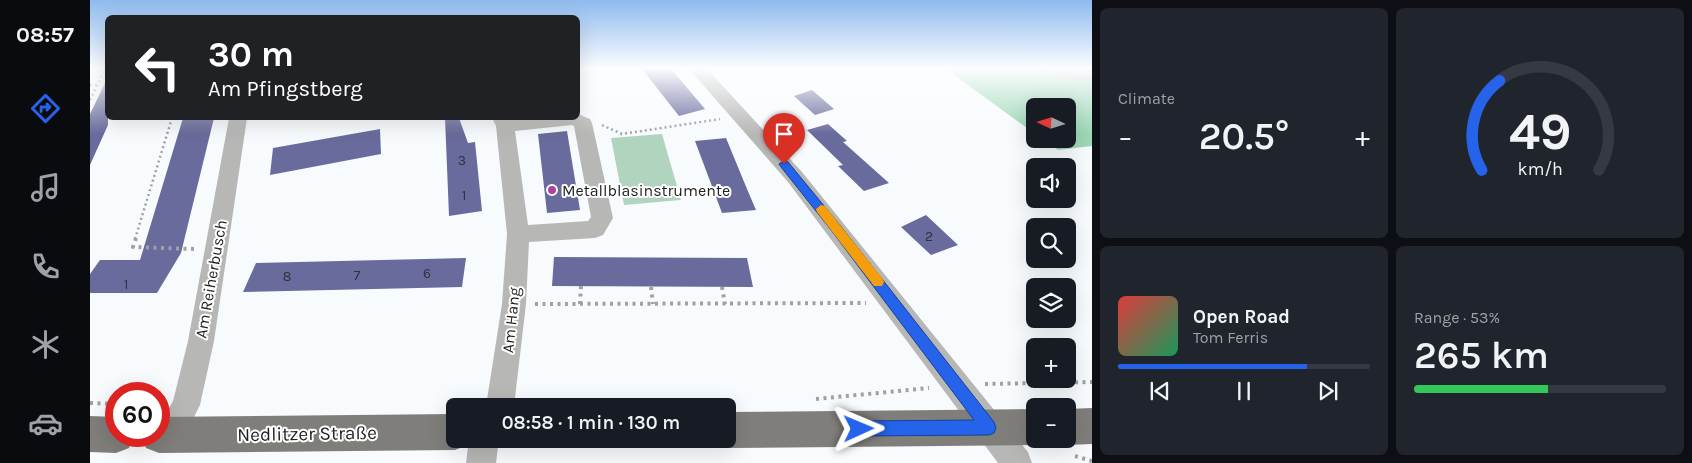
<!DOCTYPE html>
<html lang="en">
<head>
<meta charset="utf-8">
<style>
  :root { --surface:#171b24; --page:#20242c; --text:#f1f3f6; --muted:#9ea1a6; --line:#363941; --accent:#2563eb }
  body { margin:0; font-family:Karla,sans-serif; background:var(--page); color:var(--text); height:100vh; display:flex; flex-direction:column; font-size:19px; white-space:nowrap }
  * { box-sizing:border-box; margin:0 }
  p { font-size:16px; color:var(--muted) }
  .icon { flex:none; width:28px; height:28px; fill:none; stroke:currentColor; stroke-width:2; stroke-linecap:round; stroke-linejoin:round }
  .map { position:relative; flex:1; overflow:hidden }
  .sheet { display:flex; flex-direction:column; gap:8px; padding:8px; background:#0d0f14; width:600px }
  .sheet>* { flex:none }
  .top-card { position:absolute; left:15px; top:15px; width:475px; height:105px; border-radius:8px; box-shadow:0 5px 20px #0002; background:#202124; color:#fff; overflow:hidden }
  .needle { width:32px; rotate:274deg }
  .fabs { position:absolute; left:936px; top:98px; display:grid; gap:10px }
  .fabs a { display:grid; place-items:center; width:50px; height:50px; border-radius:8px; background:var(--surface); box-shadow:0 5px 20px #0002; font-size:25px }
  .speed { position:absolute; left:15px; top:382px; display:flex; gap:10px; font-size:25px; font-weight:700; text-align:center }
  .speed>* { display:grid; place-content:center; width:65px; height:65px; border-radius:50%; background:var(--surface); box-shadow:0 5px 20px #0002; line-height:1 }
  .speed .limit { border:8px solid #d22; background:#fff; color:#111 }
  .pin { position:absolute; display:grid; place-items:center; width:42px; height:42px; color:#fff; margin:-51px -21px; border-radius:50% 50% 50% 0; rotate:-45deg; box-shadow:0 0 5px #0007 }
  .pin .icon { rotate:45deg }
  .me { position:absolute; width:55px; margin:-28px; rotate:89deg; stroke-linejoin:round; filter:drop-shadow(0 0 4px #0008) }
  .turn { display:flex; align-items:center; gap:18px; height:105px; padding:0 20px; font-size:22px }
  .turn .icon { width:65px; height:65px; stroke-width:2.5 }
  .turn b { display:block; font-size:35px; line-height:42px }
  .big { font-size:38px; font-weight:600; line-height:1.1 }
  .sheet .tile { flex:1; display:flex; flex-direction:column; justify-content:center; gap:8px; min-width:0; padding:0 18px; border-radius:8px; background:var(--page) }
  .sheet .dial { align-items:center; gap:0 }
  .dial svg { height:130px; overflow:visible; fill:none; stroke:var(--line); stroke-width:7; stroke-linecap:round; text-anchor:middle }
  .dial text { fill:var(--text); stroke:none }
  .song { display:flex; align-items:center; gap:15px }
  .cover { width:60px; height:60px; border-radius:8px; background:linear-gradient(135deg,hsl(0 70% 55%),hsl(150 70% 35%)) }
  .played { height:5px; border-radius:2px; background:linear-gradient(90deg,var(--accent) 75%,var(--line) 75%) }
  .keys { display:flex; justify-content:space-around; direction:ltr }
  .heat { display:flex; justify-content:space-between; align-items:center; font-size:28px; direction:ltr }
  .charge { height:8px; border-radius:4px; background:linear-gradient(90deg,#34c759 53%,var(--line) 0) }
  .sheet .tiles { flex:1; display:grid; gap:8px; grid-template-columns:repeat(2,1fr) }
  .trip { position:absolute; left:356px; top:398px; width:290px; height:50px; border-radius:8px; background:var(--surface); box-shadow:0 5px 20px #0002; font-weight:600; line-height:50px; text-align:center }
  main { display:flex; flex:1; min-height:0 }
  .tab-bar { display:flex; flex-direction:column; width:90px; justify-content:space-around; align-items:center; background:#090b0e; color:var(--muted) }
  .tab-bar .icon { width:35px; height:35px }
  .tab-bar .selected { color:var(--accent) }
  .tab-bar b { font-size:22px; color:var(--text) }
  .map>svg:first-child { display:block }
  .green { fill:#b1d4be }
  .forest { fill:#9ed8b6 }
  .building { fill:#696b9c }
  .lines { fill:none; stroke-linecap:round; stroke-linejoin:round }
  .path-far1 { stroke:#9fa1a4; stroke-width:2.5; stroke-dasharray:2 3; stroke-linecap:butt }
  .path { stroke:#9fa1a4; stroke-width:4; stroke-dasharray:3 4.5; stroke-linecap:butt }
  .service { fill:#b7b7b5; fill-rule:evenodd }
  .minor { fill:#b7b7b5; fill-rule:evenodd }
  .primary { fill:#7f7e7b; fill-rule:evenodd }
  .route { fill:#2563eb; stroke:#184099 }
  .slow { fill:#f59e0b }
  .poi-dot { fill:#ac41a2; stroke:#fff; stroke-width:2 }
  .labels { text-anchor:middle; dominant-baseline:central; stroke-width:4; stroke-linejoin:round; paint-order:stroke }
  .number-label { font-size:14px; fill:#31323f }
  .poi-label { font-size:16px; fill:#1e1f20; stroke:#fff; text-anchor:start }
  .street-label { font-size:16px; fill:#1e1f20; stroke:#fff }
  .near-street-label { font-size:19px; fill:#1e1f20; stroke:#fff }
</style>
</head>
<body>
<main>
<nav class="tab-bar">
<b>08:57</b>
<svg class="icon selected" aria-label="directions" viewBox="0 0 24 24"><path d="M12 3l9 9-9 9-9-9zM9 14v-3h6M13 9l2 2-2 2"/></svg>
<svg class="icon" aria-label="music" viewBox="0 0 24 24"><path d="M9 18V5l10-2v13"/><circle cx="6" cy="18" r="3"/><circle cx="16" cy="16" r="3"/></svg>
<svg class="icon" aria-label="phone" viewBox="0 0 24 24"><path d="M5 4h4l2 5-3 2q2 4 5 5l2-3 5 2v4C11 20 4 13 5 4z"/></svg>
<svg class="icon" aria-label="climate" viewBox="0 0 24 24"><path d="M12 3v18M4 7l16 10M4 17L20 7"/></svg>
<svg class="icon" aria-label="car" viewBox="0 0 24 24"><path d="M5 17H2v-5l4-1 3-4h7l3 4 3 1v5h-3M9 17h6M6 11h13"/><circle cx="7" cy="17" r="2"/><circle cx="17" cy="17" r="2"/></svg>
</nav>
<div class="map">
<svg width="1002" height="463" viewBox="0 0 1002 463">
  <rect width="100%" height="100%" fill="#f8fbfe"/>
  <path class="green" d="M572,134L591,200L534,205L521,138Z"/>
  <path class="forest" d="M856,69H1002V146L968,150L952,139H978V106H945V134Z"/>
  <path class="building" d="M552,69H581L615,109L589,116Z
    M18,77V125L0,165V114Z
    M722,90L744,109L725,115L704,96Z
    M93,118H124L91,253L67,293H0V274L10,260H50Z
    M355,118H369L378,143L385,142L392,211L359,216Z
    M738,124L757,141L753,142L799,183L774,191L748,166L753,165L717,130Z
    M290,129L291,154L180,175L183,148Z
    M477,131L490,210L457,213L448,134Z
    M636,138L657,189L666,210L632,213L605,141Z
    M836,215L868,245L841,255L811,227Z
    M464,257L657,258L663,287L462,286Z
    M376,258L372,287L153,292L166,263Z"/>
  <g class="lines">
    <path class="path-far1" d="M0,85H7
      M0,100L15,69
      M512,125L532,134L630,119
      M45,239L82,118"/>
    <path class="path" d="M46,238L43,247L105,249
      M561,287L563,304
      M632,287L635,304
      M445,304L776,303
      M490,304L491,286
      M895,384L1002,382
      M726,399L839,388
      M0,403L26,404
      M433,405L637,401
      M371,406H387
      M985,456L1002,461"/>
    <path class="service" d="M944,69C964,69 982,74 1002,75V81L983,80Z"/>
    <path class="minor" d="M599,69H617L712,172L938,452L942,463H908L698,182Z
      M488,114L500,119L502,123L523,218L513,235L505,238L439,242L436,304L424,406H396L412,304L417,234L406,126L402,118H488ZM482,125L484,126L501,217L498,221L438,225L425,131Z
      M139,118H157L124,341L110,405L90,445L80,450L70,445L66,436H69V427L83,401L98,341Z
      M379,439H409L406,463H376Z"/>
    <path class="primary" d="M1002,408V444L978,445L965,440L978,439V409Z
      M945,409V439H958L945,445L638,448L625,443L624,439H638V412Z
      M365,414V439H380L378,445L365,450L69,453L56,448L52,436H69V417Z
      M0,416L26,417V436H43L39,448L26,453L0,452Z"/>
  </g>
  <linearGradient id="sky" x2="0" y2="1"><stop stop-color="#8ebaee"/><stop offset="0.51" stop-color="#fcfdff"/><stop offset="1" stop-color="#fcfdff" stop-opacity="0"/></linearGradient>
  <rect width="1002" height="134" fill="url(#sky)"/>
  <path class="route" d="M694,161L698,162L749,224L904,422L906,428L904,433L899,435L769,436L764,434L762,429L764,424L769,421L884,420L741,230L691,167L689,164Z"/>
  <path class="slow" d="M731,205L735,206L792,278L794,282L792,286H784L727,212L726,209Z"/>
  <circle class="poi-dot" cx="462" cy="190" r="5"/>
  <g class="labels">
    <g class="number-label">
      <text x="372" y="160">3</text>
      <text x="374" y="195">1</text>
      <text x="839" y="236">2</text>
      <text x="337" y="273">6</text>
      <text x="267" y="275">7</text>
      <text x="197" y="276">8</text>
      <text x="36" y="284">1</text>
    </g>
    <g class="poi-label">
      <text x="472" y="190">Metallblasinstrumente</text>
    </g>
    <g class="street-label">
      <text transform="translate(121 279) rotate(-80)">Am Reiherbusch</text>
      <text transform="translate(421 320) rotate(-84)">Am Hang</text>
    </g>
    <g class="near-street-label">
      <text transform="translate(217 434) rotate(-1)">Nedlitzer Straße</text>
    </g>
  </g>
</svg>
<div class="fabs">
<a><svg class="needle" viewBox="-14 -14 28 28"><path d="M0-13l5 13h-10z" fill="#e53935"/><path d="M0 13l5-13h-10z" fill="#9ea1a6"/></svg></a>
<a><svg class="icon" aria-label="sound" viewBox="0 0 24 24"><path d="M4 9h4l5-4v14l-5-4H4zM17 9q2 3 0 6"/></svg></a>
<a><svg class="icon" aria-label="search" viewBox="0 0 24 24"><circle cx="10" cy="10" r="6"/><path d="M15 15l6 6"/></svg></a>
<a><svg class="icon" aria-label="layers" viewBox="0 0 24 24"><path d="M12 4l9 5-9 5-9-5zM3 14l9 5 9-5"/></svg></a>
<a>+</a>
<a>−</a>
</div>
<div class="speed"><div class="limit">60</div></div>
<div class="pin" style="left:694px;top:164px;background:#d93025"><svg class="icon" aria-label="arrive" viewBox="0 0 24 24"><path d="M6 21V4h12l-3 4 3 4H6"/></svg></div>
<svg class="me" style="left:769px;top:429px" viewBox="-20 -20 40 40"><path d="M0-17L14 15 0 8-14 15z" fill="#2563eb" stroke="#fff" stroke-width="4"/></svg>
<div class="trip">08:58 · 1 min · 130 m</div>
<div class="top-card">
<div class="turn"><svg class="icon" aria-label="left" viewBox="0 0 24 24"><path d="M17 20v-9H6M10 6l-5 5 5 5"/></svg><div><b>30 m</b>Am Pfingstberg</div></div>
</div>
</div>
<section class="sheet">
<div class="tiles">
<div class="tile"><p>Climate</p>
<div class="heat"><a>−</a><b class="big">20.5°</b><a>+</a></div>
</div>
<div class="tile dial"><svg viewBox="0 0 100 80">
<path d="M14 69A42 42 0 1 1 86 69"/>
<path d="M14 69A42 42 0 0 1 25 14" stroke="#2563eb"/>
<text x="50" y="56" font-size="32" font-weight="700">49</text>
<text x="50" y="72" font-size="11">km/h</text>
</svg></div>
<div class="tile">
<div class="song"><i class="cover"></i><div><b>Open Road</b><p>Tom Ferris</p></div></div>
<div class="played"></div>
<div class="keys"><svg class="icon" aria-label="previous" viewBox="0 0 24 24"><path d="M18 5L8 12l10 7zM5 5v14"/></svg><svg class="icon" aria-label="pause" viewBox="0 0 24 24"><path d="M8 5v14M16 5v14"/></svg><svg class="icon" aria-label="next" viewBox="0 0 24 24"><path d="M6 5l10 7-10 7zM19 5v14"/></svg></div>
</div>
<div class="tile"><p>Range · 53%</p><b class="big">265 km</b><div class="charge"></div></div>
</div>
</section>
</main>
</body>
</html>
